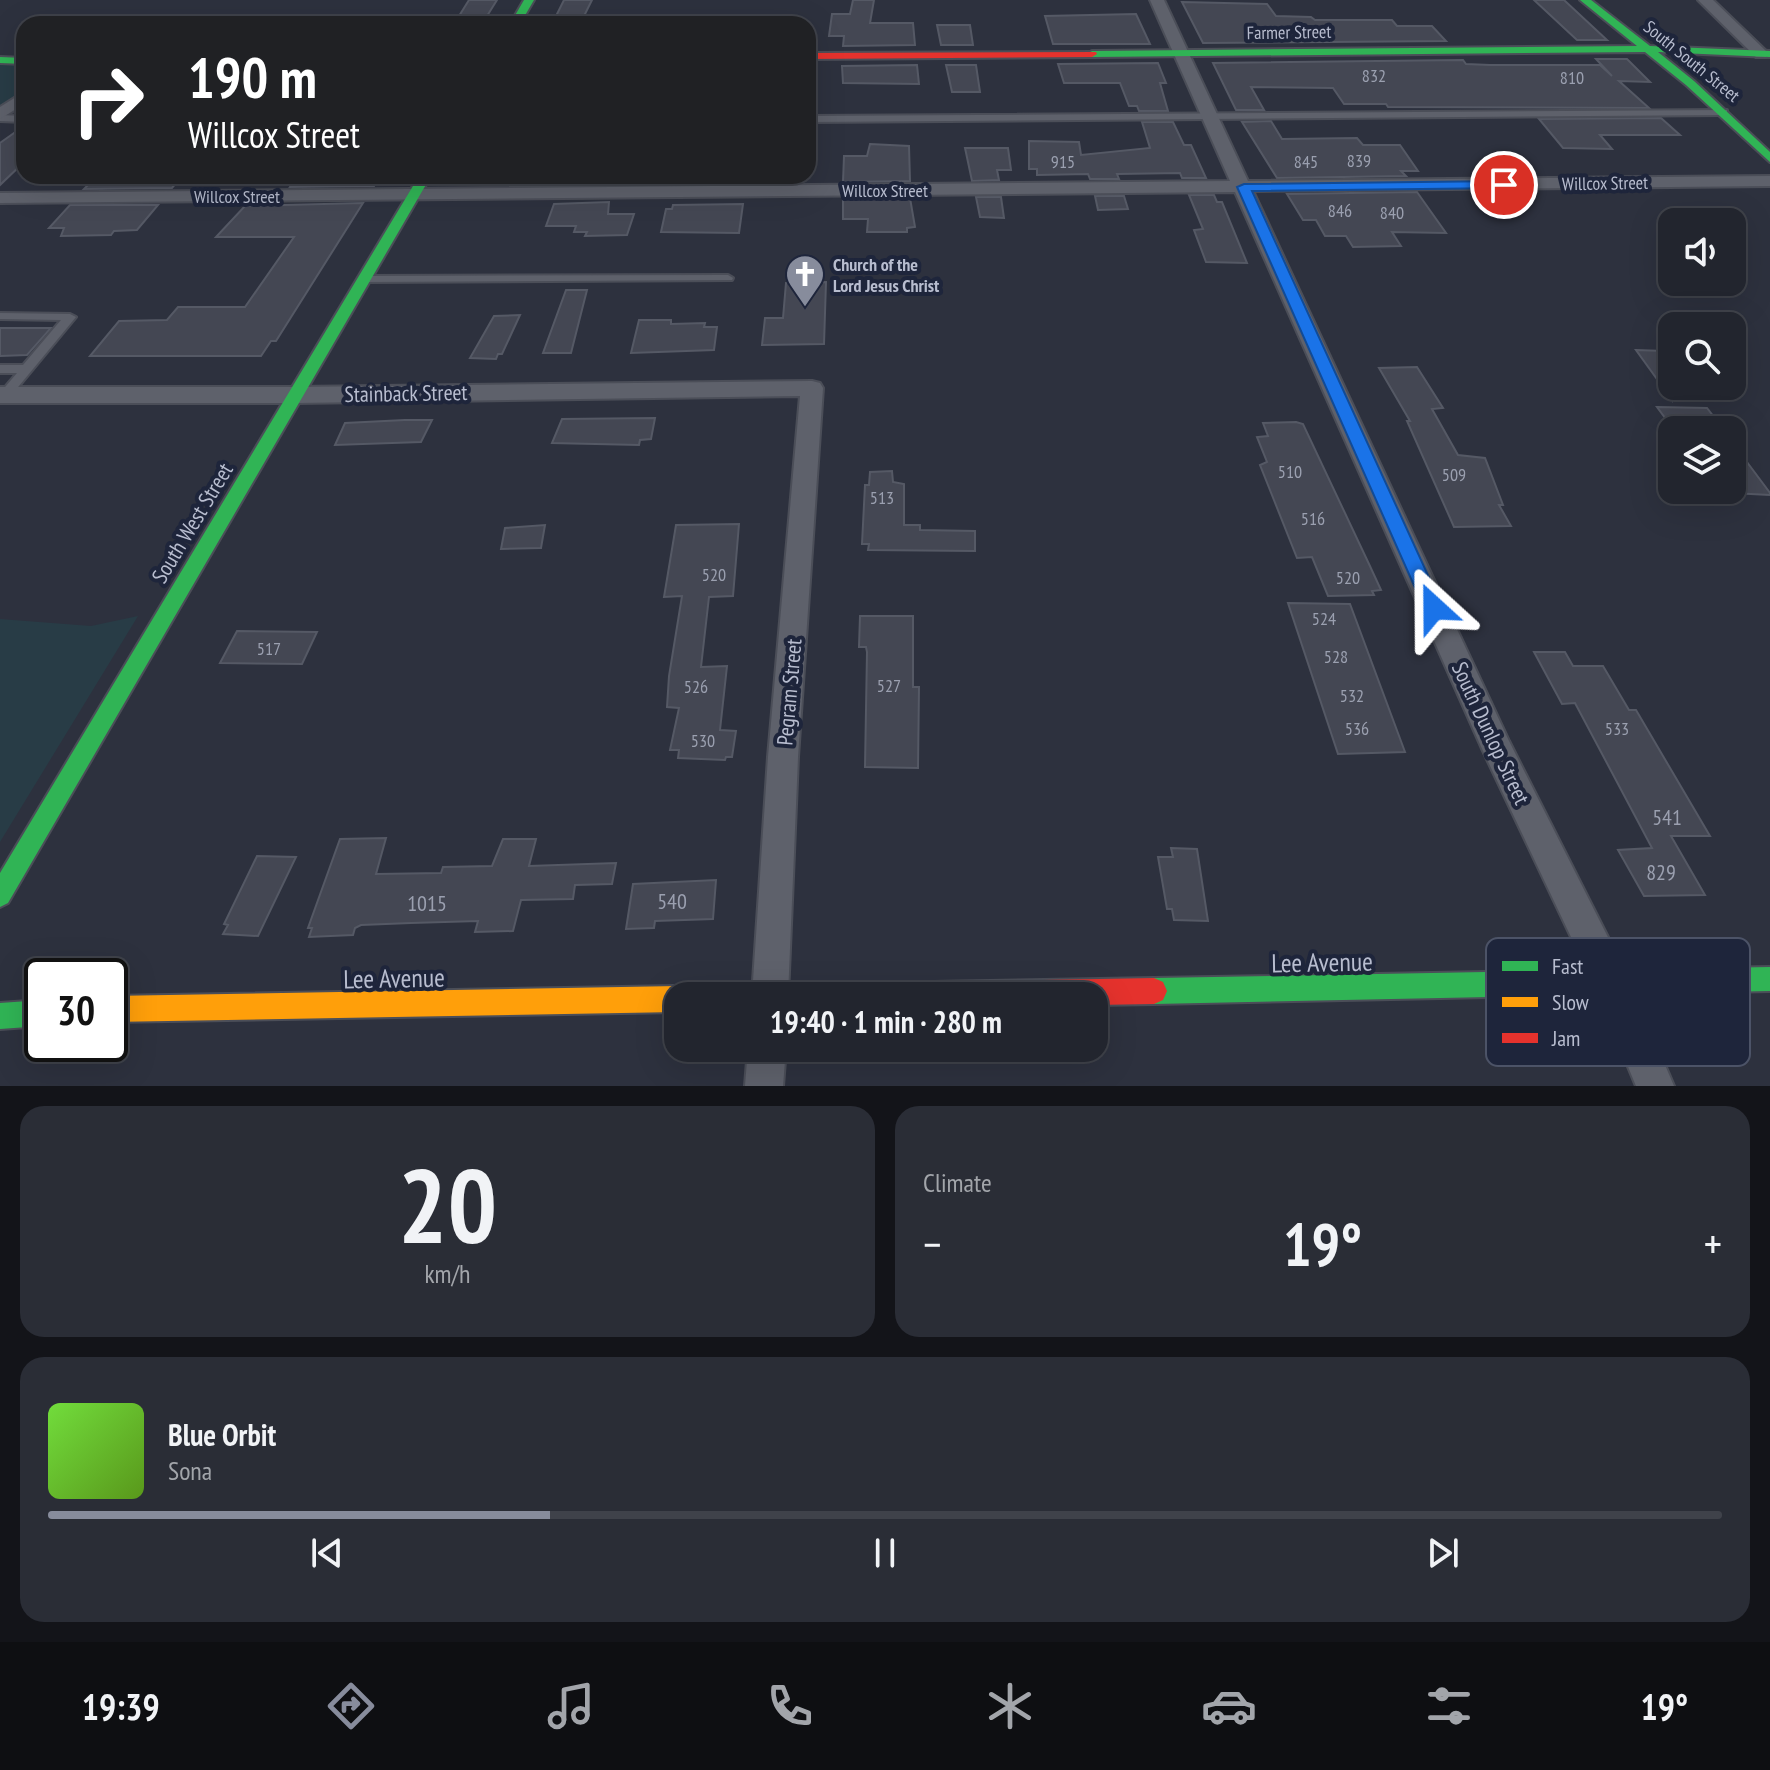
<!DOCTYPE html>
<html lang="en">
<head>
<meta charset="utf-8">
<style>
  :root { --surface:#22252e; --page:#2a2d36; --text:#f1f3f6; --muted:#a2a5aa; --line:#3f424a; --accent:#878c9c }
  body { margin:0; font-family:"PT Sans Narrow",sans-serif; background:var(--page); color:var(--text); height:100vh; display:flex; flex-direction:column; font-size:30px; white-space:nowrap }
  * { box-sizing:border-box; margin:0 }
  p { font-size:26px; color:var(--muted) }
  .icon { flex:none; width:44px; height:44px; fill:none; stroke:currentColor; stroke-width:2; stroke-linecap:round; stroke-linejoin:round }
  .map { position:relative; height:1086px; overflow:hidden }
  .drawer { display:flex; flex-direction:column; gap:20px; padding:20px; background:#131419; flex:1 }
  .drawer>* { flex:none }
  .banner { position:absolute; left:16px; top:16px; width:800px; height:168px; border-radius:24px; box-shadow:0 8px 32px #0002,0 0 0 2px var(--line); background:#202124; color:#fff; overflow:hidden }
  .buttons { position:absolute; left:1658px; top:208px; display:grid; gap:16px }
  .buttons a { display:grid; place-items:center; width:88px; height:88px; border-radius:16px; background:var(--surface); box-shadow:0 8px 32px #0002,0 0 0 2px var(--line); font-size:40px }
  .speed { position:absolute; left:24px; top:958px; display:flex; gap:16px; font-size:40px; font-weight:700; text-align:center }
  .speed>* { display:grid; place-content:center; width:104px; height:104px; border-radius:50%; background:var(--surface); box-shadow:0 8px 32px #0002,0 0 0 2px var(--line); line-height:1 }
  .speed .limit { border:4px solid #111; border-radius:12px; background:#fff; color:#111 }
  .pin { position:absolute; display:grid; place-items:center; width:68px; height:68px; color:#fff; margin:-34px; border:4px solid #fff; border-radius:50%; box-shadow:0 2px 8px #0007 }
  .me { position:absolute; width:88px; margin:-44px; rotate:336deg; stroke-linejoin:round; filter:drop-shadow(0 0 6px #0008) }
  .turn { display:flex; align-items:center; gap:28px; height:168px; padding:0 40px; font-size:36px }
  .turn .icon { width:104px; height:104px; stroke-width:2.5 }
  .turn b { display:block; font-size:56px; line-height:68px }
  .big { font-size:60px; font-weight:700; line-height:1.1 }
  .drawer .card { flex:1; display:flex; flex-direction:column; justify-content:center; gap:12px; min-width:0; padding:0 28px; border-radius:24px; background:var(--page) }
  .drawer .dial { align-items:center; gap:0 }
  .dial b { font-size:104px; line-height:1 }
  .song { display:flex; align-items:center; gap:24px }
  .cover { width:96px; height:96px; border-radius:12px; background:linear-gradient(135deg,hsl(100 70% 55%),hsl(90 70% 35%)) }
  .played { height:8px; border-radius:4px; background:linear-gradient(90deg,var(--accent) 30%,var(--line) 30%) }
  .keys { display:flex; justify-content:space-around; direction:ltr }
  .heat { display:flex; justify-content:space-between; align-items:center; font-size:44px; direction:ltr }
  .drawer .tiles { flex:1; display:grid; gap:20px; grid-template-columns:1fr 1fr }
  .card:last-child { grid-column:span 2 }
  .trip { position:absolute; left:664px; top:982px; width:444px; height:80px; border-radius:24px; background:var(--surface); box-shadow:0 8px 32px #0002,0 0 0 2px var(--line); font-weight:700; line-height:80px; text-align:center }
  .tabs { display:flex; height:128px; justify-content:space-around; align-items:center; background:#0e0f12; color:var(--muted) }
  .tabs .icon { width:56px; height:56px }
  .tabs .selected { color:var(--accent) }
  .tabs b { font-size:36px; color:var(--text) }
  .map>svg:first-child { display:block }
  .green { fill:#283c46 }
  .building { fill:#444753; stroke:#555965; stroke-width:2 }
  .lines { fill:none; stroke-linecap:round; stroke-linejoin:round }
  .lane-casing { stroke:#4b4e58; stroke-width:4 }
  .street-casing { stroke:#4b4e58; stroke-width:4 }
  .fast-casing { stroke:#4b4e58; stroke-width:4 }
  .slow-casing { stroke:#4b4e58; stroke-width:4 }
  .jam-casing { stroke:#4b4e58; stroke-width:4 }
  .lane { fill:#5e616b; fill-rule:evenodd }
  .street { fill:#5e616b; fill-rule:evenodd }
  .fast { fill:#30b455; fill-rule:evenodd }
  .slow { fill:#ff9f0a; fill-rule:evenodd }
  .jam { fill:#e5322d; fill-rule:evenodd }
  .route { fill:#1a73e8; stroke:#114b97; stroke-width:2 }
  .labels { text-anchor:middle; dominant-baseline:central; stroke-width:8; stroke-linejoin:round; paint-order:stroke }
  .far-street-label { font-size:18px; fill:#b8bdcf; stroke:#1e253b }
  .number-label { font-size:18px; fill:#9ba0b0 }
  .far-poi-label { font-size:18px; font-weight:bold; fill:#b8bdcf; stroke:#1e253b; text-anchor:start }
  .street-label { font-size:22px; fill:#b8bdcf; stroke:#1e253b }
  .near-number-label { font-size:22px; fill:#9ba0b0 }
  .near-street-label { font-size:26px; fill:#b8bdcf; stroke:#1e253b }
  .key { fill:#1e253b; stroke:#4c5367; stroke-width:2 }
  .key-label { font-size:22px; fill:#b8bdcf }
</style>
</head>
<body>
<div class="map">
<svg width="1770" height="1086" viewBox="0 0 1770 1086">
  <rect width="100%" height="100%" fill="#2d313e"/>
  <path class="green" d="M0,65H24V91L0,108Z
    M138,616L0,842V619L91,626Z"/>
  <path class="building" d="M469,0H497L482,24H454Z
    M564,0H592L580,24H552Z
    M853,0H874L870,23H913L915,45L843,46L844,36H829L832,14H850Z
    M1534,0H1564L1607,40H1577Z
    M1182,2L1267,4L1276,16L1311,17L1315,20H1392L1397,26H1432L1446,41L1203,43Z
    M1136,14L1150,44H1053L1045,16Z
    M937,25H970L973,45H941Z
    M1596,59H1627L1650,82L1619,81L1649,108L1388,107L1386,104H1344L1333,88L1251,87L1264,110H1236L1213,63L1463,60L1466,64L1490,65H1600L1612,76Z
    M1158,63L1166,83H1160L1168,111H1139L1137,106H1129L1120,83H1064L1058,64Z
    M917,65L919,84L843,83L842,66Z
    M946,65H976L980,92H952Z
    M1661,118L1680,135H1600L1612,149L1563,148L1539,119Z
    M1271,121L1282,139L1357,138L1363,145H1400L1418,171H1401L1406,176L1277,178L1242,122Z
    M1142,122H1173L1184,145H1191L1206,178H1182L1180,173L1117,174L1119,179H1090L1088,174L1037,175V169H1029V141L1079,142L1081,155L1150,148Z
    M24,126V162L0,185V143Z
    M870,144L909,146L910,181L843,182L844,156H867Z
    M965,148H1008L1011,170H997L999,180L972,181Z
    M97,176H182L172,188L84,189Z
    M298,176H380L374,186L290,187Z
    M1417,192L1446,233L1392,232L1401,246L1353,247L1346,236H1325L1316,220H1303L1287,194Z
    M1189,195H1214L1217,202H1222L1247,263L1206,262L1194,230L1203,229Z
    M1095,196H1124L1128,209L1098,210Z
    M976,197H1001L1004,218L980,217Z
    M843,198H910L915,227L907,228V232H867L868,219H843Z
    M609,202L608,214H634L627,235L585,236L587,232H574L576,226H546L554,204Z
    M363,203L276,341H271L261,356H90L119,321L167,320L178,307H245L294,237H216L245,206Z
    M743,204L739,233L661,232L666,209H672L673,205Z
    M70,205H158L137,230L114,231L111,235L61,236L64,228H49Z
    M826,282L824,344L762,345L765,318H783L786,283Z
    M566,290H587L571,353H543Z
    M520,315L502,354H498L496,359L470,358L494,316Z
    M639,320H671V324L705,323L704,327H717L714,350L631,353Z
    M0,328H51L27,355L0,356Z
    M1636,350L1664,351L1672,361V400Z
    M1417,367L1443,408L1432,409L1458,455L1485,458L1503,505H1499L1511,526L1454,527L1407,421H1410L1379,368Z
    M1657,407L1707,408L1724,430H1674Z
    M655,418L651,439L640,440L639,445L552,443L562,419Z
    M405,420H432L421,442L335,445L345,423Z
    M1296,422L1303,424L1369,564L1381,590L1372,591L1374,595L1328,596L1312,557L1297,558L1260,465L1267,462L1257,437L1268,436L1263,423Z
    M1732,442L1770,493V495L1732,493Z
    M892,471L893,482L904,484V525H920V530L975,531V551L868,550L869,544H862L865,485H869L870,472Z
    M739,524L733,596L709,597L701,667L727,666L720,730L736,731L732,757H726L725,760L678,758L679,750H670L679,708L667,707L669,676L682,596L664,597L676,525Z
    M545,525L541,548L501,549L505,528Z
    M1288,603L1350,604L1405,752L1338,754Z
    M860,616H913V687H919L918,768L865,767L867,652L866,647H859Z
    M237,631L317,632L302,664L220,663Z
    M1534,652H1565L1573,666H1603L1629,710H1636L1710,836H1671L1705,895L1644,896L1618,850L1652,848L1575,703L1562,704Z
    M386,838L376,874L441,873L443,867L492,866L503,839H536L529,866L616,863L612,884L575,885L573,899L521,900L513,931L475,932L478,921L411,923L361,925L355,928L353,935L309,937L312,928H308L340,839Z
    M1171,848L1197,849L1208,921L1174,920L1172,909H1167L1158,857H1173Z
    M257,856L296,857L258,936L223,934L228,925L224,924Z
    M716,880L713,919L655,921L654,928L626,929L633,884Z"/>
  <g class="lines">
    <g class="lane-casing">
      <path id="lane" d="M1727,110V114L1724,115L808,122V116Z
        M0,115L24,116V122L0,121Z
        M728,275L733,278L732,280L363,282L358,279L363,276Z
        M0,313L70,314L76,317L9,398H1L0,393L17,373H0V365H23L61,320L0,319Z"/>
    </g>
    <g class="street-casing">
      <path id="street" d="M1150,0H1164L1248,181L1770,176V186L1253,191L1509,741L1624,969L1674,1086H1636L1598,994L1483,751L1235,192L0,203V193L1230,181Z
        M1698,0H1713L1766,51V57H1756Z
        M24,92V104L0,119V107Z
        M812,381L820,383L823,388L798,757L788,996H752L768,757L800,396L295,403H0V387H295Z
        M748,1048H786L783,1086H745Z"/>
    </g>
    <g class="fast-casing">
      <path id="fast" d="M524,0H534L520,24H510Z
        M1580,0H1591L1650,46L1770,51V57L1658,52L1694,81L1770,152V162L1686,85L1645,52L1092,57L1087,54L1092,51L1637,46Z
        M0,57L24,58V64L0,63Z
        M419,176H431L8,903L0,907V873Z
        M1770,967V991L1154,1004L1145,1000L1141,991L1145,982L1154,978Z
        M42,1000V1026L0,1029V1003Z"/>
    </g>
    <g class="slow-casing">
      <path id="slow" d="M678,986L687,990L689,996H678V1012L110,1022V996Z"/>
    </g>
    <g class="jam-casing">
      <path id="jam" d="M1096,52L1097,54L1092,57L808,59V53Z
        M1154,978L1163,982L1167,991L1163,1000L1154,1004L1094,1005V996H863L867,987L876,983Z"/>
    </g>
    <use href="#lane" class="lane"/>
    <use href="#street" class="street"/>
    <use href="#fast" class="fast"/>
    <use href="#slow" class="slow"/>
    <use href="#jam" class="jam"/>
  </g>
  <path class="route" d="M1504,181L1508,182V188L1252,191L1443,608L1441,613H1427L1424,608L1237,187L1244,184Z"/>
  <defs>
    <g id="church-pin" transform="scale(2)"><path d="M0 17L-7.5 6A9.5 9.5 0 1 1 7.5 6Z" fill="#878c9c" stroke="#1e253b"/><path d="M-1.2-6h2.4v3.5h3.3v2.4h-3.3V6h-2.4V-.1h-3.3v-2.4h3.3Z" fill="#fff"/></g>
  </defs>
  <g fill-rule="evenodd">
    <use href="#church-pin" x="805" y="274"/>
  </g>
  <g class="labels">
    <g class="far-street-label">
      <text transform="translate(1289 32) rotate(-1)">Farmer Street</text>
      <text transform="translate(1692 61) rotate(39)">South South Street</text>
      <text transform="translate(1605 183) rotate(-1)">Willcox Street</text>
      <text x="885" y="190">Willcox Street</text>
      <text x="237" y="196">Willcox Street</text>
    </g>
    <g class="number-label">
      <text x="1374" y="75">832</text>
      <text x="1572" y="77">810</text>
      <text x="1359" y="160">839</text>
      <text x="1063" y="161">915</text>
      <text x="1306" y="161">845</text>
      <text x="1340" y="210">846</text>
      <text x="1392" y="212">840</text>
      <text x="1290" y="471">510</text>
      <text x="1454" y="474">509</text>
      <text x="882" y="497">513</text>
      <text x="1313" y="518">516</text>
      <text x="714" y="574">520</text>
      <text x="1348" y="577">520</text>
      <text x="1324" y="618">524</text>
      <text x="269" y="648">517</text>
      <text x="1336" y="656">528</text>
      <text x="889" y="685">527</text>
      <text x="696" y="686">526</text>
      <text x="1352" y="695">532</text>
      <text x="1357" y="728">536</text>
      <text x="1617" y="728">533</text>
      <text x="703" y="740">530</text>
    </g>
    <g class="far-poi-label">
      <text x="833" y="264">Church of the<tspan x="833" dy="21">Lord Jesus Christ</tspan></text>
    </g>
    <g class="street-label">
      <text transform="translate(406 393) rotate(-1)">Stainback Street</text>
      <text transform="translate(192 523) rotate(-59)">South West Street</text>
      <text transform="translate(789 692) rotate(-85)">Pegram Street</text>
      <text transform="translate(1491 733) rotate(65)">South Dunlop Street</text>
    </g>
    <g class="near-number-label">
      <text x="1667" y="817">541</text>
      <text x="1661" y="872">829</text>
      <text x="672" y="901">540</text>
      <text x="427" y="903">1015</text>
    </g>
    <g class="near-street-label">
      <text transform="translate(1322 962) rotate(-1)">Lee Avenue</text>
      <text transform="translate(394 978) rotate(-1)">Lee Avenue</text>
    </g>
  </g>
  <rect x="1486" y="938" width="264" height="128" rx="12" class="key"/>
  <rect x="1502" y="961" width="36" height="10" fill="#30b455"/>
  <rect x="1502" y="997" width="36" height="10" fill="#ff9f0a"/>
  <rect x="1502" y="1033" width="36" height="10" fill="#e5322d"/>
  <g class="key-label">
    <text x="1552" y="974">Fast</text>
    <text x="1552" y="1010">Slow</text>
    <text x="1552" y="1046">Jam</text>
  </g>
</svg>
<div class="buttons">
<a><svg class="icon" aria-label="sound" viewBox="0 0 24 24"><path d="M4 9h4l5-4v14l-5-4H4zM17 9q2 3 0 6"/></svg></a>
<a><svg class="icon" aria-label="search" viewBox="0 0 24 24"><circle cx="10" cy="10" r="6"/><path d="M15 15l6 6"/></svg></a>
<a><svg class="icon" aria-label="layers" viewBox="0 0 24 24"><path d="M12 4l9 5-9 5-9-5zM3 14l9 5 9-5"/></svg></a>
</div>
<div class="speed"><div class="limit">30</div></div>
<div class="pin" style="left:1504px;top:185px;background:#d93025"><svg class="icon" aria-label="arrive" viewBox="0 0 24 24"><path d="M6 21V4h12l-3 4 3 4H6"/></svg></div>
<svg class="me" style="left:1434px;top:608px" viewBox="-20 -20 40 40"><path d="M0-17L14 15 0 8-14 15z" fill="#1a73e8" stroke="#fff" stroke-width="4"/></svg>
<div class="trip">19:40 · 1 min · 280 m</div>
<div class="banner">
<div class="turn"><svg class="icon" aria-label="right" viewBox="0 0 24 24"><path d="M7 20v-9h11M14 6l5 5-5 5"/></svg><div><b>190 m</b>Willcox Street</div></div>
</div>
</div>
<section class="drawer">
<div class="tiles">
<div class="card dial"><b>20</b><p>km/h</p></div>
<div class="card"><p>Climate</p>
<div class="heat"><a>−</a><b class="big">19°</b><a>+</a></div>
</div>
<div class="card">
<div class="song"><i class="cover"></i><div><b>Blue Orbit</b><p>Sona</p></div></div>
<div class="played"></div>
<div class="keys"><svg class="icon" aria-label="previous" viewBox="0 0 24 24"><path d="M18 5L8 12l10 7zM5 5v14"/></svg><svg class="icon" aria-label="pause" viewBox="0 0 24 24"><path d="M8 5v14M16 5v14"/></svg><svg class="icon" aria-label="next" viewBox="0 0 24 24"><path d="M6 5l10 7-10 7zM19 5v14"/></svg></div>
</div>
</div>
</section>
<nav class="tabs">
<b>19:39</b>
<svg class="icon selected" aria-label="directions" viewBox="0 0 24 24"><path d="M12 3l9 9-9 9-9-9zM9 14v-3h6M13 9l2 2-2 2"/></svg>
<svg class="icon" aria-label="music" viewBox="0 0 24 24"><path d="M9 18V5l10-2v13"/><circle cx="6" cy="18" r="3"/><circle cx="16" cy="16" r="3"/></svg>
<svg class="icon" aria-label="phone" viewBox="0 0 24 24"><path d="M5 4h4l2 5-3 2q2 4 5 5l2-3 5 2v4C11 20 4 13 5 4z"/></svg>
<svg class="icon" aria-label="climate" viewBox="0 0 24 24"><path d="M12 3v18M4 7l16 10M4 17L20 7"/></svg>
<svg class="icon" aria-label="car" viewBox="0 0 24 24"><path d="M5 17H2v-5l4-1 3-4h7l3 4 3 1v5h-3M9 17h6M6 11h13"/><circle cx="7" cy="17" r="2"/><circle cx="17" cy="17" r="2"/></svg>
<svg class="icon" aria-label="filters" viewBox="0 0 24 24"><path d="M4 7h16M4 17h16"/><circle cx="9" cy="7" r="2"/><circle cx="15" cy="17" r="2"/></svg>
<b>19°</b>
</nav>
</body>
</html>
